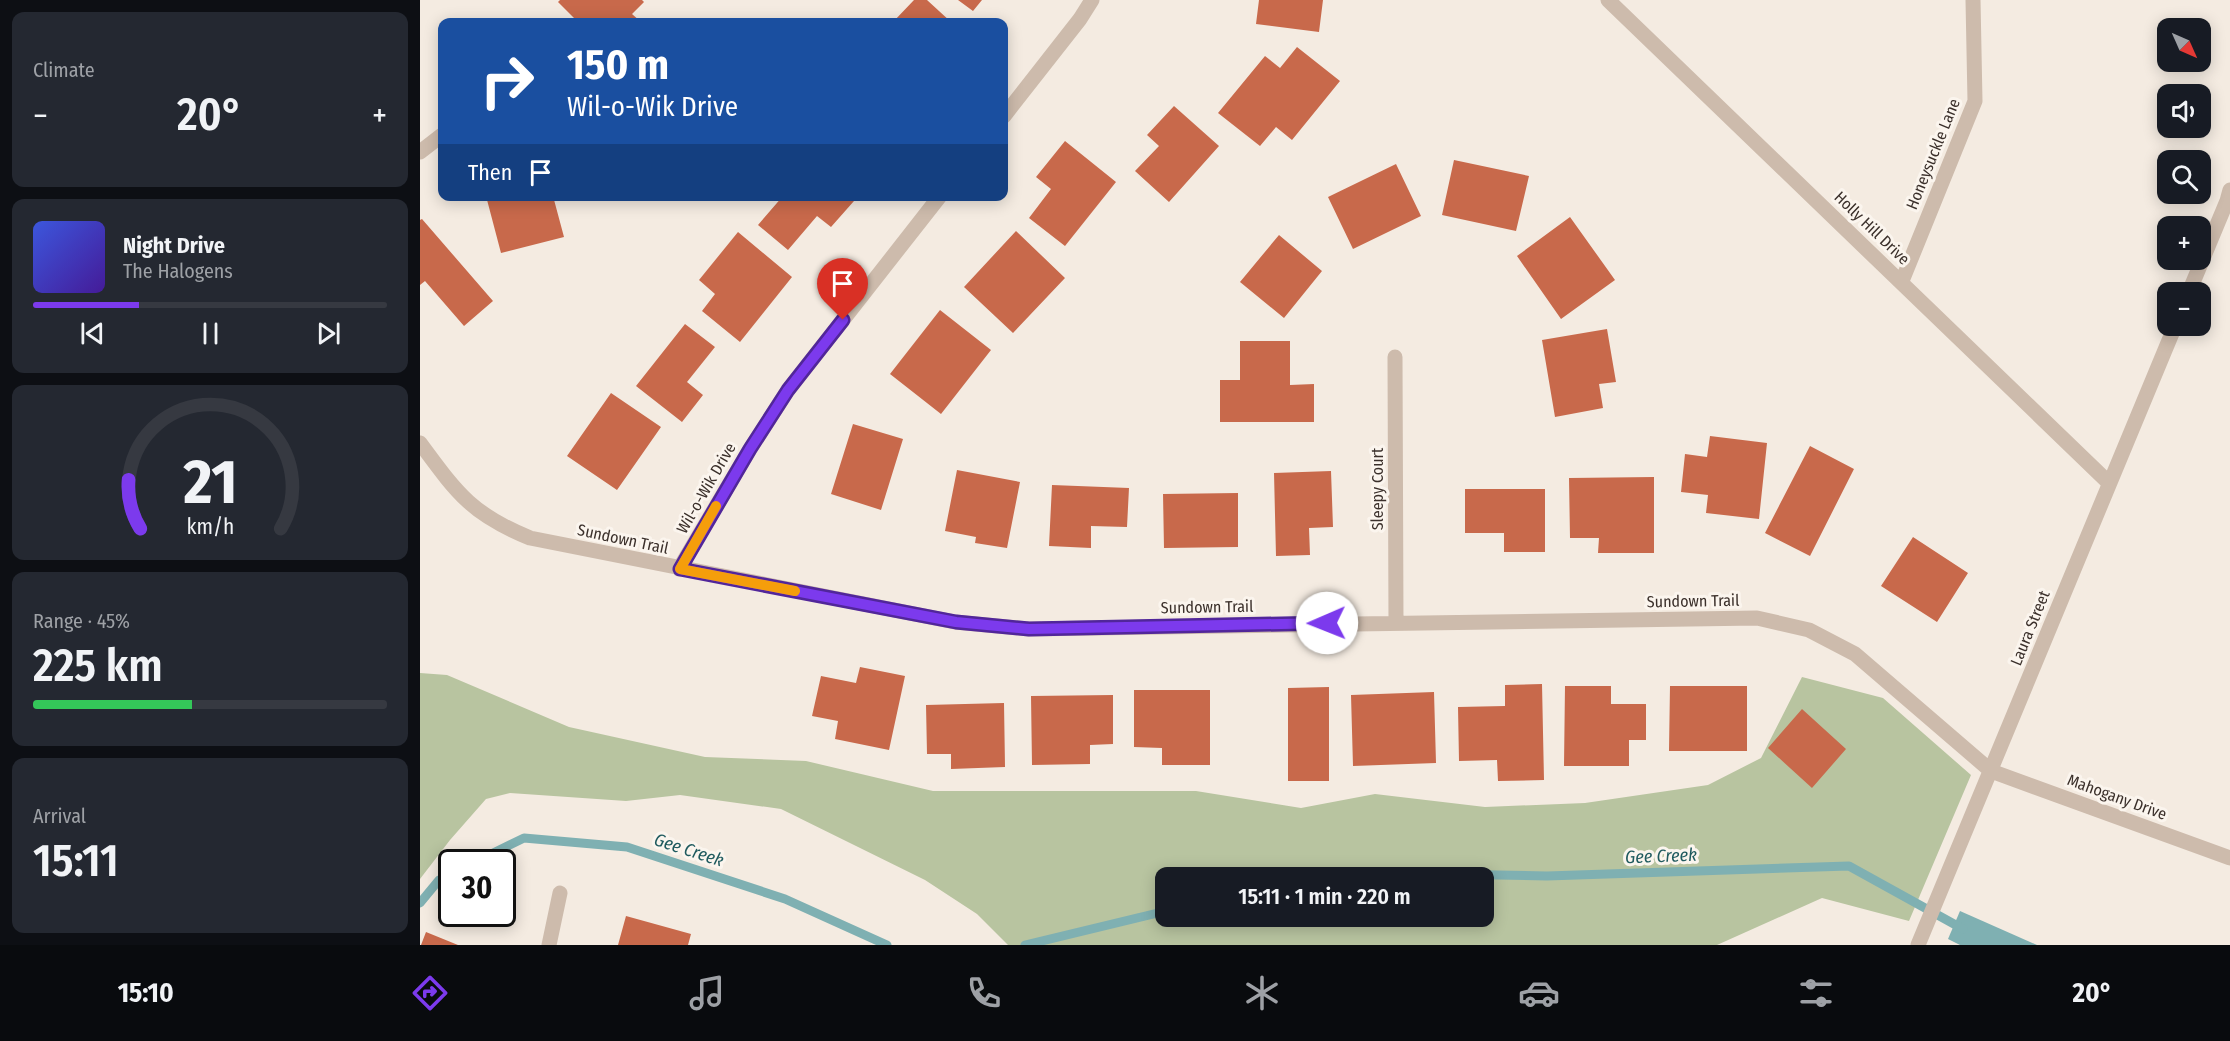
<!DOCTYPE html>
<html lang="en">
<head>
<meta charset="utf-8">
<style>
  :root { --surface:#171b24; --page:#242831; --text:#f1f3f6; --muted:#9ea1a6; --line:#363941; --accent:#7c3aed }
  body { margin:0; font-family:"Fira Sans Condensed",sans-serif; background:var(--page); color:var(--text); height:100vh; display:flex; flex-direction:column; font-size:22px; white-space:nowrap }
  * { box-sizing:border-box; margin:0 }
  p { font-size:20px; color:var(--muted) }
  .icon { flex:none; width:33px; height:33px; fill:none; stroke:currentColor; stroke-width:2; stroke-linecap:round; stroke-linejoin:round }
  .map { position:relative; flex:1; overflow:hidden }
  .drawer { display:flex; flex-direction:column; gap:12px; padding:12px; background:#0d0f14; width:420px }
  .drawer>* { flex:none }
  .top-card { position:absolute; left:18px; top:18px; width:570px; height:183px; border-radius:12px; box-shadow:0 3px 15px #0003; background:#1a4fa0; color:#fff; overflow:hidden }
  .needle { width:39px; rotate:135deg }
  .buttons { position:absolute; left:1737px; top:18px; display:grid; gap:12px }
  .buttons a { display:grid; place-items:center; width:54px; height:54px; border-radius:12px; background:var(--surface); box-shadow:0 3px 15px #0003; font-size:30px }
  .speed { position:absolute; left:18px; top:849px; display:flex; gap:12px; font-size:30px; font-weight:700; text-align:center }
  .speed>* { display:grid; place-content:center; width:78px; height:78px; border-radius:50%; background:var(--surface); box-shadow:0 3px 15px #0003; line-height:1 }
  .speed .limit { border:3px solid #111; border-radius:9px; background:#fff; color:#111 }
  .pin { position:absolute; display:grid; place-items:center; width:51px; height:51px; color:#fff; margin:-62px -26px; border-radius:50% 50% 50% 0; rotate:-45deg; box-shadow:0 0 6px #0007 }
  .pin .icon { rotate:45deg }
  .me { position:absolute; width:66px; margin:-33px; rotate:269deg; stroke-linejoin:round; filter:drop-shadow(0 0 4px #0008) }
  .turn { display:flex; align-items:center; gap:21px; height:126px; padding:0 30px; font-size:27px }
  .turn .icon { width:78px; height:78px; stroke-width:2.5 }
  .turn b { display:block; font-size:42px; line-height:51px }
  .then { display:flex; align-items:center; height:57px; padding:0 30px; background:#0003; gap:12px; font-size:22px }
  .big { font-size:45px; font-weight:600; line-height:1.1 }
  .drawer .widget { flex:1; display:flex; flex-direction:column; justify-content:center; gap:9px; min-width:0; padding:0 21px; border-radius:12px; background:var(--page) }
  .drawer .dial { align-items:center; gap:0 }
  .dial svg { height:156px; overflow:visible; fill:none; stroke:var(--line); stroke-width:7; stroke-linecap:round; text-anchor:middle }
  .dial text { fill:var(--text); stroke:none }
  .song { display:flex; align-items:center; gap:18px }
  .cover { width:72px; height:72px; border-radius:9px; background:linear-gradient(135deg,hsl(230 70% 55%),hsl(260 70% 35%)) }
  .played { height:6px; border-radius:3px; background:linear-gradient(90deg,var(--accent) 30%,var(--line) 30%) }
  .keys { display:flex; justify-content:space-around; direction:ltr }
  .heat { display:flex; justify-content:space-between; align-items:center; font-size:33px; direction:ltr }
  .charge { height:9px; border-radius:4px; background:linear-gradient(90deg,#34c759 45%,var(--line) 0) }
  .trip { position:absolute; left:735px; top:867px; width:339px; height:60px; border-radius:12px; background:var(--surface); box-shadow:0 3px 15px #0003; font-weight:600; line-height:60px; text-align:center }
  .tab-bar { display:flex; height:96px; justify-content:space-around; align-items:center; background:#090b0e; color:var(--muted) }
  .tab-bar .icon { width:42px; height:42px }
  .tab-bar .on { color:var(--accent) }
  .tab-bar b { font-size:27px; color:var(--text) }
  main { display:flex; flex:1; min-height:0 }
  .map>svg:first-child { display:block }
  .green { fill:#b8c4a0; fill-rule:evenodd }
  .water { fill:#7fb0b2 }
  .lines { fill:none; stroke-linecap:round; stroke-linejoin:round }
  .stream { stroke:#7fb0b2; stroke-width:9 }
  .building { fill:#c8694b }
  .minor { stroke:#cdbbac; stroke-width:15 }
  .route-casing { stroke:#51269a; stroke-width:15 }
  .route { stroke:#7c3aed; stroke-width:10 }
  .slow { stroke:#f59e0b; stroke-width:10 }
  .labels { text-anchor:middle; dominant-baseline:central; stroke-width:6; stroke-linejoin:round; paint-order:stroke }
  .street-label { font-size:16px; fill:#3b302b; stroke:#fbf5ee }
  .water-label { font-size:18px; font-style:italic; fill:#1f5a5e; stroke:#fbf5ee }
</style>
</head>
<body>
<main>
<section class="drawer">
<div class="widget"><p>Climate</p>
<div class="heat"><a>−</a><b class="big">20°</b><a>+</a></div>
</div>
<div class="widget">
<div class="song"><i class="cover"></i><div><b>Night Drive</b><p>The Halogens</p></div></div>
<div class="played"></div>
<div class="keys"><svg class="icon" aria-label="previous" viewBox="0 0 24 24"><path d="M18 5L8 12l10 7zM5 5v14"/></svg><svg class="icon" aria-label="pause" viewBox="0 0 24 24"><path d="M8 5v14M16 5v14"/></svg><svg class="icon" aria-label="next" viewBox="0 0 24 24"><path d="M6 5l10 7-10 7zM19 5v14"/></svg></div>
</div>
<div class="widget dial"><svg viewBox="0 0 100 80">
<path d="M14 69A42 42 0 1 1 86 69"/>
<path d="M14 69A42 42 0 0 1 8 44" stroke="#7c3aed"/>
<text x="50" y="56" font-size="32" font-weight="700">21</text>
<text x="50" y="72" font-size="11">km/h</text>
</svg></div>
<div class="widget"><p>Range · 45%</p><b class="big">225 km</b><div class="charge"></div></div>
<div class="widget"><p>Arrival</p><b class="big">15:11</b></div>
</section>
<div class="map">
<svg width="1810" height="945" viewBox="0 0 1810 945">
  <rect width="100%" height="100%" fill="#f4ebe1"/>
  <path class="green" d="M0,673L27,675L149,727L285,757L386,761L513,791H776L881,808L955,794L1065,807L1165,803L1288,785L1341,758L1382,677L1463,698L1551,775L1489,921L1402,898L1297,945H588L557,914L505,880L361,809L260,795L206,801L90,793L66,799L30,840L0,879ZM746,878H1064V916H746Z"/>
  <path class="water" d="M1540,911L1617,945H1540L1528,939Z"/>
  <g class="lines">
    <path class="stream" d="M55,862L104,838L207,847L365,899L467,945
      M887,878L908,872L1127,876L1429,866L1543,929
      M0,903L19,880L32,874
      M605,945L746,911"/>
  </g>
  <path class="building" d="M140,0H222L224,2L212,14L221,22H158L138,2Z
    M494,0H507L531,22H473Z
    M538,0H562L553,11Z
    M839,0H903L899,32L836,24Z
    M877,47L920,81L872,140L856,127L840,146L798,113L845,56L860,68Z
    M754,106L799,146L749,202L715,171L739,146L727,135Z
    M645,141L696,182L645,246L609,218L631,189L616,177Z
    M1034,160L1109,176L1096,231L1022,215Z
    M976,164L1001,216L933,249L908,197Z
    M66,196H133L144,237L81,253Z
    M363,196H429L434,201L411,227L397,216L368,250L338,225Z
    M1150,217L1195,280L1141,319L1097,256Z
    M2,219L73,301L44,326L5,281L0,285V220Z
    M596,231L645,278L593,333L544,287Z
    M318,232L372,277L320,342L282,311L295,294L279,280Z
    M859,235L902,271L864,318L820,282Z
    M520,310L571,350L521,414L470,374Z
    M265,324L295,347L267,382L283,395L262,422L216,386Z
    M1187,329L1196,382L1179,384L1183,408L1135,417L1122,340Z
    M820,341H870V385L894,384V422H800V380H820Z
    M191,393L241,427L197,490L147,456Z
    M433,424L483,439L461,510L411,494Z
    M1290,436L1347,443L1339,519L1286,513L1288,495L1261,492L1265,454L1287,457Z
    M1390,446L1434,469L1390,556L1345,533Z
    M537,470L600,482L587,548L555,543L556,537L525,531Z
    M911,471L913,527L889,528L890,555L856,556L854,473Z
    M1234,477V553H1178L1179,538H1150L1149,478Z
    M632,485L709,488L707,527L671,526V548L629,546Z
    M1045,489H1125V552H1084V533H1045Z
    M818,493V547L744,548L743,494Z
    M1493,537L1548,573L1517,622L1461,586Z
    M440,667L485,676L469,750L415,739L418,721L392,716L401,676L436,683Z
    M1122,684L1124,780L1078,781L1077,760L1039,761L1038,707L1085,706V685Z
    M1145,686H1191V704H1226V740H1209V766H1144Z
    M1250,686H1327V751H1249Z
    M909,687V781H868V688Z
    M714,690H790V765H742V748L714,747Z
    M1014,692L1016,763L933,766L931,695Z
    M693,695V744L670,745V764L612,765L611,696Z
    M584,703L585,767L531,769V754H507L506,705Z
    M1382,709L1426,749L1392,788L1348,748Z
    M206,916L271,934L268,945H198Z
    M6,932L38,945H1Z"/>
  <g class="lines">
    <path class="minor" d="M1188,0L1689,483
      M584,116L660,19L672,0
      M0,152L22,135
      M1482,281L1555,101L1553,0
      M1769,292L1807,201L1810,190
      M975,357L976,622
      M0,443C37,493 51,514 110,538L535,622L609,629L1337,618L1389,630L1435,654L1571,771L1810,858
      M259,569L330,449L368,390L520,196
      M129,945L140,893
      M1498,945L1755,326"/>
  </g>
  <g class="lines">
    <g class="route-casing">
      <path id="route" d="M423,320L368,390L330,449L260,569L536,622L609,629L907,623"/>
    </g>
    <use href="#route" class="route"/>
    <path class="slow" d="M296,506L260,569L375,591"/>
  </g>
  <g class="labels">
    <g class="street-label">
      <text transform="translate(1513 154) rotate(-68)">Honeysuckle Lane</text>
      <text transform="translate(1452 228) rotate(44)">Holly Hill Drive</text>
      <text transform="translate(286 488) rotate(-60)">Wil-o-Wik Drive</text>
      <text transform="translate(957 489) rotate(-90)">Sleepy Court</text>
      <text transform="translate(203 539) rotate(12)">Sundown Trail</text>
      <text transform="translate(1273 601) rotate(-1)">Sundown Trail</text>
      <text transform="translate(787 607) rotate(-1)">Sundown Trail</text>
      <text transform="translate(1610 628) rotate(-68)">Laura Street</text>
      <text transform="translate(1697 797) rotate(20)">Mahogany Drive</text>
    </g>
    <g class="water-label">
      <text transform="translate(269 850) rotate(18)">Gee Creek</text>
      <text transform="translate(1241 856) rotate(-2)">Gee Creek</text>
    </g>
  </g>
</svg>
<div class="buttons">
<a><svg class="needle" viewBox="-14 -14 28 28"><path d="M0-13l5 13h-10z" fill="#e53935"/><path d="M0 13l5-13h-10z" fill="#9ea1a6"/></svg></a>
<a><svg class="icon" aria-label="sound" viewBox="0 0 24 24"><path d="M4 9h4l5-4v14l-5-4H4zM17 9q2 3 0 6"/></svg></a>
<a><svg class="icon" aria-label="search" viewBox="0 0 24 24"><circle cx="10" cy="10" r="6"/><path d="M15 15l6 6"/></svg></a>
<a>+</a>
<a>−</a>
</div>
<div class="speed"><div class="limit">30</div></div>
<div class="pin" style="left:423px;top:320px;background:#d93025"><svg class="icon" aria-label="arrive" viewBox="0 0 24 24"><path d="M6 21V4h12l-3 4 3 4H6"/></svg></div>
<svg class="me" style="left:907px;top:623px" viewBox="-20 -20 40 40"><circle r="19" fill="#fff"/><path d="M0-13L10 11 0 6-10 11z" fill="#7c3aed"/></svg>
<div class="trip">15:11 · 1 min · 220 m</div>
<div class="top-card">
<div class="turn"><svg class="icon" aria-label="right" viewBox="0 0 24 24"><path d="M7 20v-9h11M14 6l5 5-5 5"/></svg><div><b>150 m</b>Wil-o-Wik Drive</div></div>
<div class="then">Then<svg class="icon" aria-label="arrive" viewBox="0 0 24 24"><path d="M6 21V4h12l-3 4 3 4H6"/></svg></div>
</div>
</div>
</main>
<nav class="tab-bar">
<b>15:10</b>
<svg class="icon on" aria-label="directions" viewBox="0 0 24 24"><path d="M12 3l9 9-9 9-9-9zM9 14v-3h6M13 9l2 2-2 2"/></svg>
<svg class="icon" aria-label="music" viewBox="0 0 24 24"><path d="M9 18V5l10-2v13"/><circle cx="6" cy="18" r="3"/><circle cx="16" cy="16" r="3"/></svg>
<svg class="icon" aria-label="phone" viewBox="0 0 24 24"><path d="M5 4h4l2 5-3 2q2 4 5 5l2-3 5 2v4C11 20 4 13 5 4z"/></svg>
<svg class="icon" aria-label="climate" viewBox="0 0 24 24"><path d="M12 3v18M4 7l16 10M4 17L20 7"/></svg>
<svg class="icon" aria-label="car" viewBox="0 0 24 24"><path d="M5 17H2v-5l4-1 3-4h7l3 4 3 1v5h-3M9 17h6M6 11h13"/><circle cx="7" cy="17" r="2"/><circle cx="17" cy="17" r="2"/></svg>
<svg class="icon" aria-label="filters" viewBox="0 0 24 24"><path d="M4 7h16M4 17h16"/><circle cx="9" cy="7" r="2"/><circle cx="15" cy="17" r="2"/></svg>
<b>20°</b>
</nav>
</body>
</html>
